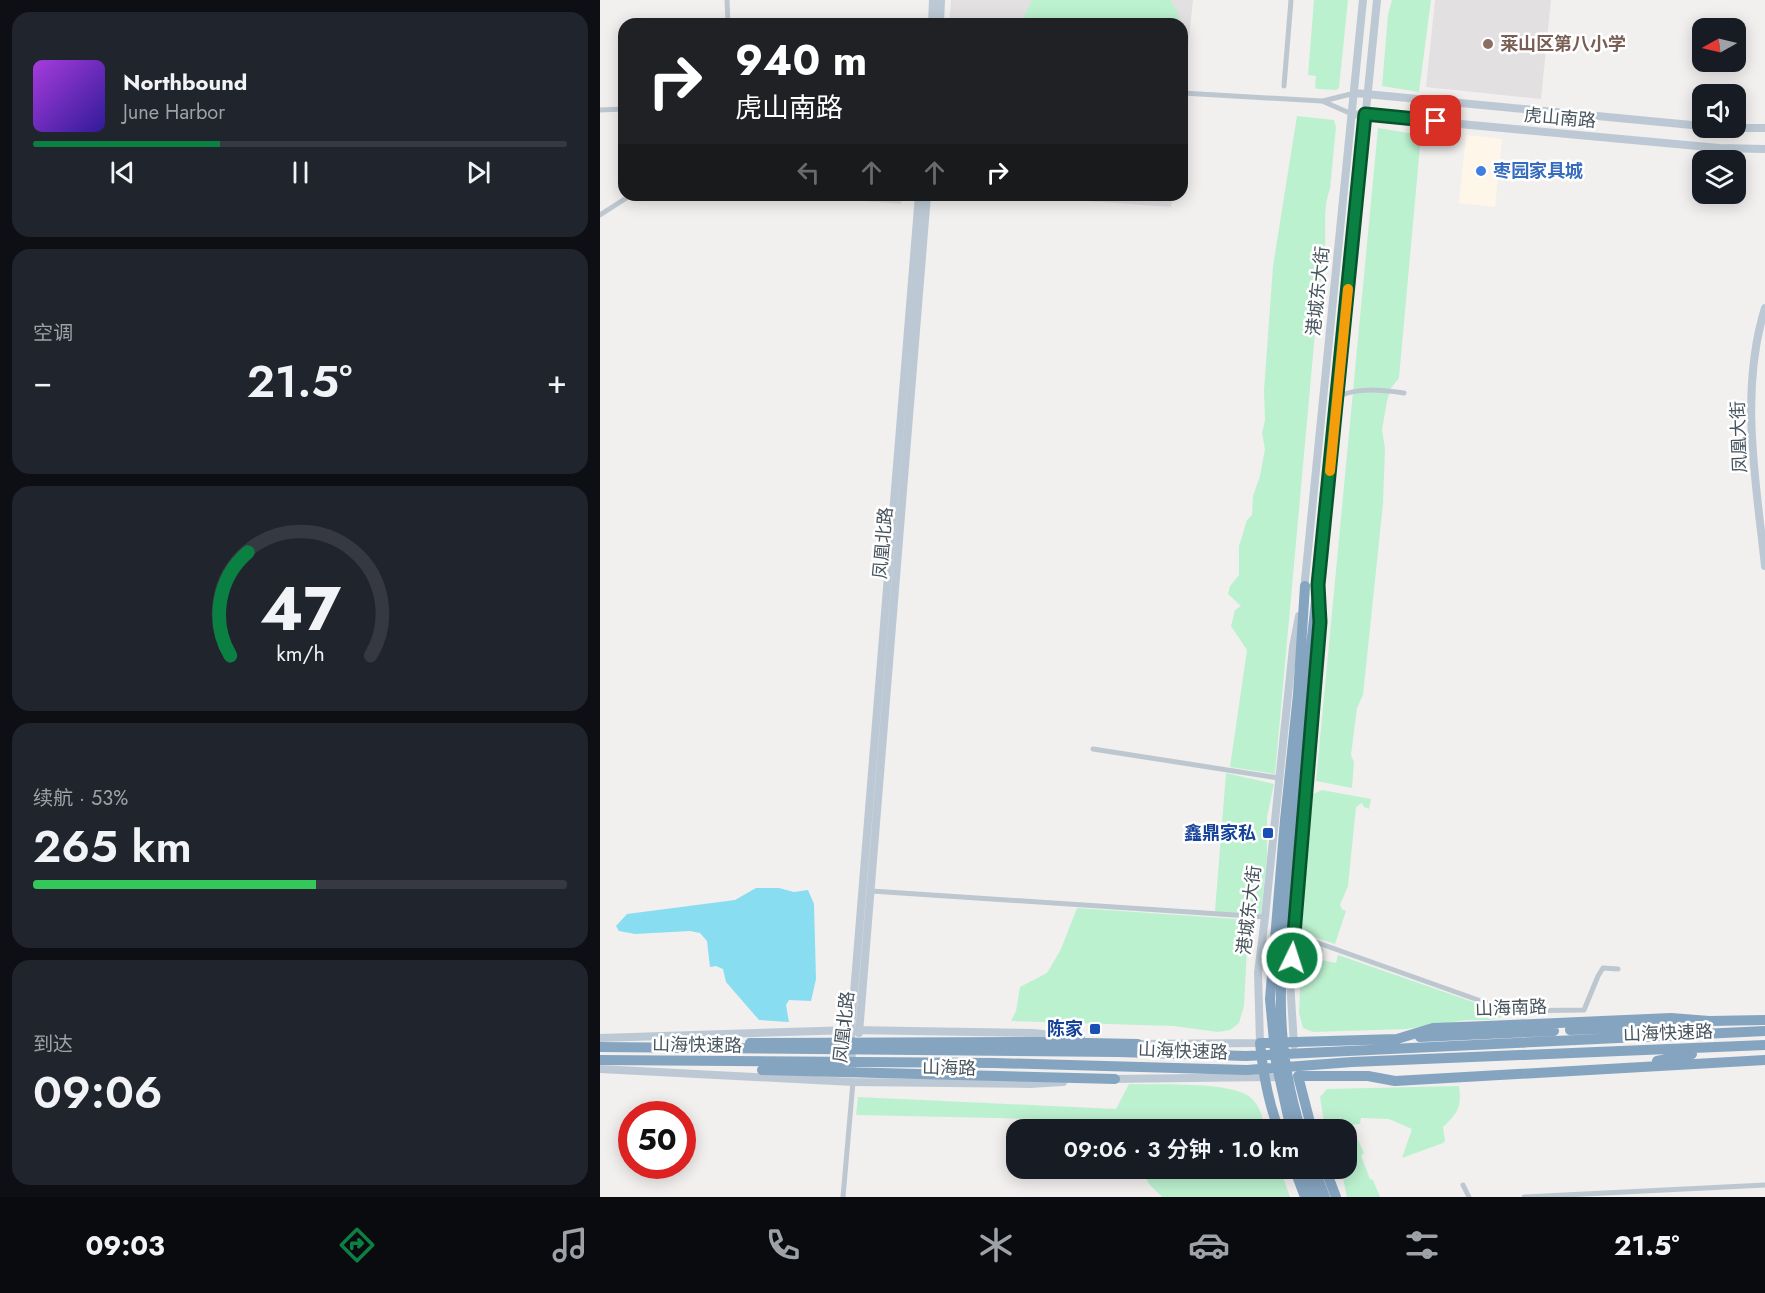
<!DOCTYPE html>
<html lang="zh">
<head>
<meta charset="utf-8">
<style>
  :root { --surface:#171b24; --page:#20242c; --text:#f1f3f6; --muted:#9ea1a6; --line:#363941; --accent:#0b8043 }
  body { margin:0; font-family:Jost,"Noto Sans SC",sans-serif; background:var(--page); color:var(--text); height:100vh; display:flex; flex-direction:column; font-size:22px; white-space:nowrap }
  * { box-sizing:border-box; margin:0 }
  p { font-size:20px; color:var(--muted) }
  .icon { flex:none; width:33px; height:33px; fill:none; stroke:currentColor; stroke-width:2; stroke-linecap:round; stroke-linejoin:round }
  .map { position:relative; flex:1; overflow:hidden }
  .details { display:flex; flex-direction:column; gap:12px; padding:12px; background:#0d0f14; width:600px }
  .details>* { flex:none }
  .guide { position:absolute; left:18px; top:18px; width:570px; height:183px; border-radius:18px; box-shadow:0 3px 15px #0003; background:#202124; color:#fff; overflow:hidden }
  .needle { width:39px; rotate:262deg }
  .fabs { position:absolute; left:1092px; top:18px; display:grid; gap:12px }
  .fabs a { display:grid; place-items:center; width:54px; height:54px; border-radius:12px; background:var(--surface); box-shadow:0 3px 15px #0003; font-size:30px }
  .speed { position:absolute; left:18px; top:1101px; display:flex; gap:12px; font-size:30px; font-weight:700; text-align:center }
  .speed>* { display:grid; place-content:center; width:78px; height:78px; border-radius:50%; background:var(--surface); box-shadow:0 3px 15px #0003; line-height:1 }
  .speed .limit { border:9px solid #d22; background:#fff; color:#111 }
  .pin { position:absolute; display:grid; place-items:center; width:51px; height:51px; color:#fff; margin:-26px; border-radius:12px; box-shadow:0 3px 9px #0006 }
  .me { position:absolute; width:66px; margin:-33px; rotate:4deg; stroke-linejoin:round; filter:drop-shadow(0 0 4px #0008) }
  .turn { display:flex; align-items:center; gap:21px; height:126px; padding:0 18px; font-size:27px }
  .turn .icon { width:78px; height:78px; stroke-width:2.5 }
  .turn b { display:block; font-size:42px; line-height:51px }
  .lanes { display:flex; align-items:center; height:57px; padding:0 18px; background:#0003; justify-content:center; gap:30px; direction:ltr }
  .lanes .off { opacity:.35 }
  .big { font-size:45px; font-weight:600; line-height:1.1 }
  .details .widget { flex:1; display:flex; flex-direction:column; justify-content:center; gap:9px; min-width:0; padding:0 21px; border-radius:18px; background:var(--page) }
  .details .dial { align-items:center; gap:0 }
  .dial svg { height:156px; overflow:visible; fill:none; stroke:var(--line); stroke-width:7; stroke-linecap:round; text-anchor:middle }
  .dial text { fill:var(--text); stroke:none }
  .song { display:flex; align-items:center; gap:18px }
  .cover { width:72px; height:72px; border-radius:9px; background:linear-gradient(135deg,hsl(280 70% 55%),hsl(250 70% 35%)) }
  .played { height:6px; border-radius:3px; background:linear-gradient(90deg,var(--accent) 35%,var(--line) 35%) }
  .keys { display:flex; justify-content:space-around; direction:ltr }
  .heat { display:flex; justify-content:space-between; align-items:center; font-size:33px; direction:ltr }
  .charge { height:9px; border-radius:4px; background:linear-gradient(90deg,#34c759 53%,var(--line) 0) }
  .trip { position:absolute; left:406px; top:1119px; width:351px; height:60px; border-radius:18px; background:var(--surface); box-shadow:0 3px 15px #0003; font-weight:600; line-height:60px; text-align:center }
  .menu { display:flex; height:96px; justify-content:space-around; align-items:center; background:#090b0e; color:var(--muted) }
  .menu .icon { width:42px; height:42px }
  .menu .current { color:var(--accent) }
  .menu b { font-size:27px; color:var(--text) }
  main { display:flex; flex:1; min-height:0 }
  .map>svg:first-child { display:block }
  .commercial { fill:#fdf6e9 }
  .education { fill:#e3e0e2 }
  .green { fill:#bcf1cf }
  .water { fill:#88ddf0 }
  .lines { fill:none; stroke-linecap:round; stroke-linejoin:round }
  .street { stroke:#bdc7cf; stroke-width:5 }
  .secondary { stroke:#bcc9d4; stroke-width:8 }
  .highway { stroke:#85a4c0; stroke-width:10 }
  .route-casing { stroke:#07532c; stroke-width:15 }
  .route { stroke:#0b8043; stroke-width:10 }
  .slow { stroke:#f59e0b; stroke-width:10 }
  .education-dot { fill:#8d6e63; stroke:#fff; stroke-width:2 }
  .shop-dot { fill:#3f7fe0; stroke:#fff; stroke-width:2 }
  .transit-dot { fill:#1a4fb4; stroke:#fff; stroke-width:2 }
  .labels { text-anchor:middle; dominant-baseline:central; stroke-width:5; stroke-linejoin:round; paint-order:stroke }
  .education-label { font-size:18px; font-weight:bold; fill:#785e54; stroke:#fff; text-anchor:start }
  .street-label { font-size:18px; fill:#47545e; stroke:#fff }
  .shop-label { font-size:18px; font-weight:bold; fill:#366cbe; stroke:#fff; text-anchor:start }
  .transit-label { font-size:18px; font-weight:bold; fill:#164399; stroke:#fff; text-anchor:end }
</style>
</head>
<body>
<main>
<section class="details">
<div class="widget">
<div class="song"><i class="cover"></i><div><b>Northbound</b><p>June Harbor</p></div></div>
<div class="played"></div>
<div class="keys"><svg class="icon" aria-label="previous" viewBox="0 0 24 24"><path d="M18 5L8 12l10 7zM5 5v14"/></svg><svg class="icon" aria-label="pause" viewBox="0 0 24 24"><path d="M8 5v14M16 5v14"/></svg><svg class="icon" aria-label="next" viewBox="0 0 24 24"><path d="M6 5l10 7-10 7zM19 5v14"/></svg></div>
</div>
<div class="widget"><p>空调</p>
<div class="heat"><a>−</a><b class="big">21.5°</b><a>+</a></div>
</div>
<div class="widget dial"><svg viewBox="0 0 100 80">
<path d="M14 69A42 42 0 1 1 86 69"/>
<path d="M14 69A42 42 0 0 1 23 16" stroke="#0b8043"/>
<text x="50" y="56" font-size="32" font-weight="700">47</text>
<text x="50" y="72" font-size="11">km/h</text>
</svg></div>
<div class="widget"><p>续航 · 53%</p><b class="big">265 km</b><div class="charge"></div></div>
<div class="widget"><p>到达</p><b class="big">09:06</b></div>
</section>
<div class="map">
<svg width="1165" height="1197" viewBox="0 0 1165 1197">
  <rect width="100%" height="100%" fill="#f2efef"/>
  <path class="commercial" d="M866,135L902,139L895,207L859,203Z"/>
  <path class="education" d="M351,0H593L582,104V24H349Z
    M835,0H951L941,99L826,87Z
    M191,195H302L301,204Z
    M401,195H573L571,207Z"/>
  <path class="green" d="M432,0H570L576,9L581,24H423L425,14Z
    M714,0H748L739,88L736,90L717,89L715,87L716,76L708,75Z
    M792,0H831L819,92L782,86L788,15Z
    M697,116L734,120L736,127L730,189C723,208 726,225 725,244C724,263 720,282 718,300L675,774L630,767L647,650L631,626L635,610L641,606L628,594L630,586L639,575V546L647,520L652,515L653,496L660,476L665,449L662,433L665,420L664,390L673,266Z
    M778,128L821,135L799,378L791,388L787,401L782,430L785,448L783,504L763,695L757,708L751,755L754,762L752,788L716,781Z
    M626,773L674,784L667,817V857L661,914H629L615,911Z
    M722,790L771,799L769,809L764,807L762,803L756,807L748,886L740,905L742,909L746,911L735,944L701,933L700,930L713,794Z
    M477,908L652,920L647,948L644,1006L639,1023L630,1030L618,1032L574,1026L411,1021L416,1011L420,987L447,973L461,949Z
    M702,942L723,948L721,960L736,963L738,955L899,1011L901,1017L890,1020H867L807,1029L713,1032L703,1028L699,1013Z
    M529,1084C556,1085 630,1081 650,1097C660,1105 662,1117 666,1129L522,1130L517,1125L487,1120L256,1115L258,1097L516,1109Z
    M859,1086C862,1107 858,1113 843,1127L845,1141L843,1143L802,1158L812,1129L789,1119L761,1118L760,1124L751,1125L764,1153L761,1156L770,1179L773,1180L780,1197H747L741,1169L747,1168V1130L725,1129L720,1097L727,1089Z
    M540,1169H680L690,1197H562L550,1185Z"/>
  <path class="water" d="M156,888H179L194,892L208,890L214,904L216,979L211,1001L189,1000L186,1005L189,1022L159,1020L126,982L123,969L116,966L110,967L107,941L100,933L90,931L35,934L19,931L16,926L27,914L135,900Z"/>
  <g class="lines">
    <path class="street" d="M127,0L128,24
      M684,86L691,0
      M582,93L722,101L752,114
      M723,101L755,93
      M0,110L24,109
      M0,215L31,195
      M737,397C757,387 782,390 804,393
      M493,749L679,778
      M271,891L665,917
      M693,934L909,1011L984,1010L998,976L1003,968L1018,969
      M863,1185L869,1197
      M243,1197L253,1082
      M924,1197L1165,1185"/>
    <path class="secondary" d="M332,24L333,0
      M340,24L341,0
      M755,93L1102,126
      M752,114L1119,148L1165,149
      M1128,128H1165
      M1165,308C1139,392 1156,481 1165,566
      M704,590L763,0
      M718,590L777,0
      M259,1033L327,195
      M0,1038L251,1030L433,1033L481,1038
      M535,1044L660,1043L658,973L665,917L693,647L699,616
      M694,1045L690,981L720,622L719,608
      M252,1067L251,1030L319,195
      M0,1069L253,1082L430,1084L463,1082
      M511,1079L682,1077"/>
    <path class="highway" d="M970,1030L1070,1026L1104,1028
      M820,1037L954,1031
      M150,1043L438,1042L538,1044
      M0,1047L518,1052L646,1056L1165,1031
      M0,1060L394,1063L647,1070L752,1062L1165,1045
      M1057,1061L1092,1054
      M162,1070L515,1079
      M679,1130C668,1102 663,1073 660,1043L797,1039L833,1028L887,1026L1071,1018L1109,1021L1165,1020
      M691,1130L676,1062L670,999L685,820L698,694L705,586
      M701,1130C670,1033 682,960 690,863C698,770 707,677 718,585
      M712,1130L698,1076H768L795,1081L1165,1060
      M694,1168L705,1197
      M704,1168L715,1197
      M714,1168L725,1197
      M725,1168L736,1197"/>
  </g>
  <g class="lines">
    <g class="route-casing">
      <path id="route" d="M692,958L720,622L718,585L765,114L836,121"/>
    </g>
    <use href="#route" class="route"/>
    <path class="slow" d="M730,471L748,289"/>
  </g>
  <circle class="education-dot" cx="888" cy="44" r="6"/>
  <circle class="shop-dot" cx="881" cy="171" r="6"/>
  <g class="transit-dot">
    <rect x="662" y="827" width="12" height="12" rx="3"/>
    <rect x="489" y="1023" width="12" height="12" rx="3"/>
  </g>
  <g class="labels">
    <g class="education-label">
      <text x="900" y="44">莱山区第八小学</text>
    </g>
    <g class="street-label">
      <text transform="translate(960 118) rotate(5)">虎山南路</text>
      <text transform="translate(718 291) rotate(-84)">港城东大街</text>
      <text transform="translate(1139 437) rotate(-92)">凤凰大街</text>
      <text transform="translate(283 543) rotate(-85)">凤凰北路</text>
      <text transform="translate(649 910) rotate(-83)">港城东大街</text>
      <text transform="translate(911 1008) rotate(-2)">山海南路</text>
      <text transform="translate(244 1027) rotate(-84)">凤凰北路</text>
      <text transform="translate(1068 1033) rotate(-2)">山海快速路</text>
      <text transform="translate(97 1045) rotate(1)">山海快速路</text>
      <text transform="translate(583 1051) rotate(2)">山海快速路</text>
      <text transform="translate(349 1068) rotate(1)">山海路</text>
    </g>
    <g class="shop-label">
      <text x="893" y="171">枣园家具城</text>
    </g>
    <g class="transit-label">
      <text x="656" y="833">鑫鼎家私</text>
      <text x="483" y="1029">陈家</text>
    </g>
  </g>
</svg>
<div class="fabs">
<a><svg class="needle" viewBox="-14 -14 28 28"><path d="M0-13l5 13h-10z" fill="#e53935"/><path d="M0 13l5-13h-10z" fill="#9ea1a6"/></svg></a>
<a><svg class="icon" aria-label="sound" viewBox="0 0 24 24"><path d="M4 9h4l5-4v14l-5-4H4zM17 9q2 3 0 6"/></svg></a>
<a><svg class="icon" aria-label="layers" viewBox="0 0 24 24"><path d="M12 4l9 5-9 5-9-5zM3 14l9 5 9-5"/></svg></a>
</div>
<div class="speed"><div class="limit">50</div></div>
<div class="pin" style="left:836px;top:121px;background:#d93025"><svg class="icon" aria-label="arrive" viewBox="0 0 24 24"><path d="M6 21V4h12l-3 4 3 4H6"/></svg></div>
<svg class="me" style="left:692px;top:958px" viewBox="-20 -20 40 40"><circle r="17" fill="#0b8043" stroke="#fff" stroke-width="3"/><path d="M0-11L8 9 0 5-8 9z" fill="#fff"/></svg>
<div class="trip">09:06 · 3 分钟 · 1.0 km</div>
<div class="guide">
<div class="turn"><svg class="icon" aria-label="right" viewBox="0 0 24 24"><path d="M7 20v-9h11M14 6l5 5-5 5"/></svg><div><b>940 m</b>虎山南路</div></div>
<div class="lanes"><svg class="icon off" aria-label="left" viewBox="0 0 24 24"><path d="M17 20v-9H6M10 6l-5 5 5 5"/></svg><svg class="icon off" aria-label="ahead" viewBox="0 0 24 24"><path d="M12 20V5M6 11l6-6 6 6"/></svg><svg class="icon off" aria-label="ahead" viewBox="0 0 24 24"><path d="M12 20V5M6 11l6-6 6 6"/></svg><svg class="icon" aria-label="right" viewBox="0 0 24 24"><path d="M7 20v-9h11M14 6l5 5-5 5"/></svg></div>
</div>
</div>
</main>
<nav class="menu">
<b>09:03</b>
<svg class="icon current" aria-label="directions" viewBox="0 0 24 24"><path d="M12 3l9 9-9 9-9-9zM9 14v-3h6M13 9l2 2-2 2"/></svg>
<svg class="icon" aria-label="music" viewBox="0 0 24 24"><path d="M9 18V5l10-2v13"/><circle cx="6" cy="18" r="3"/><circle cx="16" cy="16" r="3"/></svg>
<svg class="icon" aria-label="phone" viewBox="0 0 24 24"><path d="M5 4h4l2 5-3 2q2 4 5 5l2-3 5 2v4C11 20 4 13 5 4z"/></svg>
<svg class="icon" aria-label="climate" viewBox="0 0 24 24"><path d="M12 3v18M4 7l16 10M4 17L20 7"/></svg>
<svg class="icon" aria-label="car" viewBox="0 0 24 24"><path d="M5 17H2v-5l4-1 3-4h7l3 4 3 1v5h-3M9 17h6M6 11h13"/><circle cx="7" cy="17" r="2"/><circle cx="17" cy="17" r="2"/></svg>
<svg class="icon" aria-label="filters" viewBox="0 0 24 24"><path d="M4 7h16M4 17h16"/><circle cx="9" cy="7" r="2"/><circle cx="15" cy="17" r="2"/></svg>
<b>21.5°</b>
</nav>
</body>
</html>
